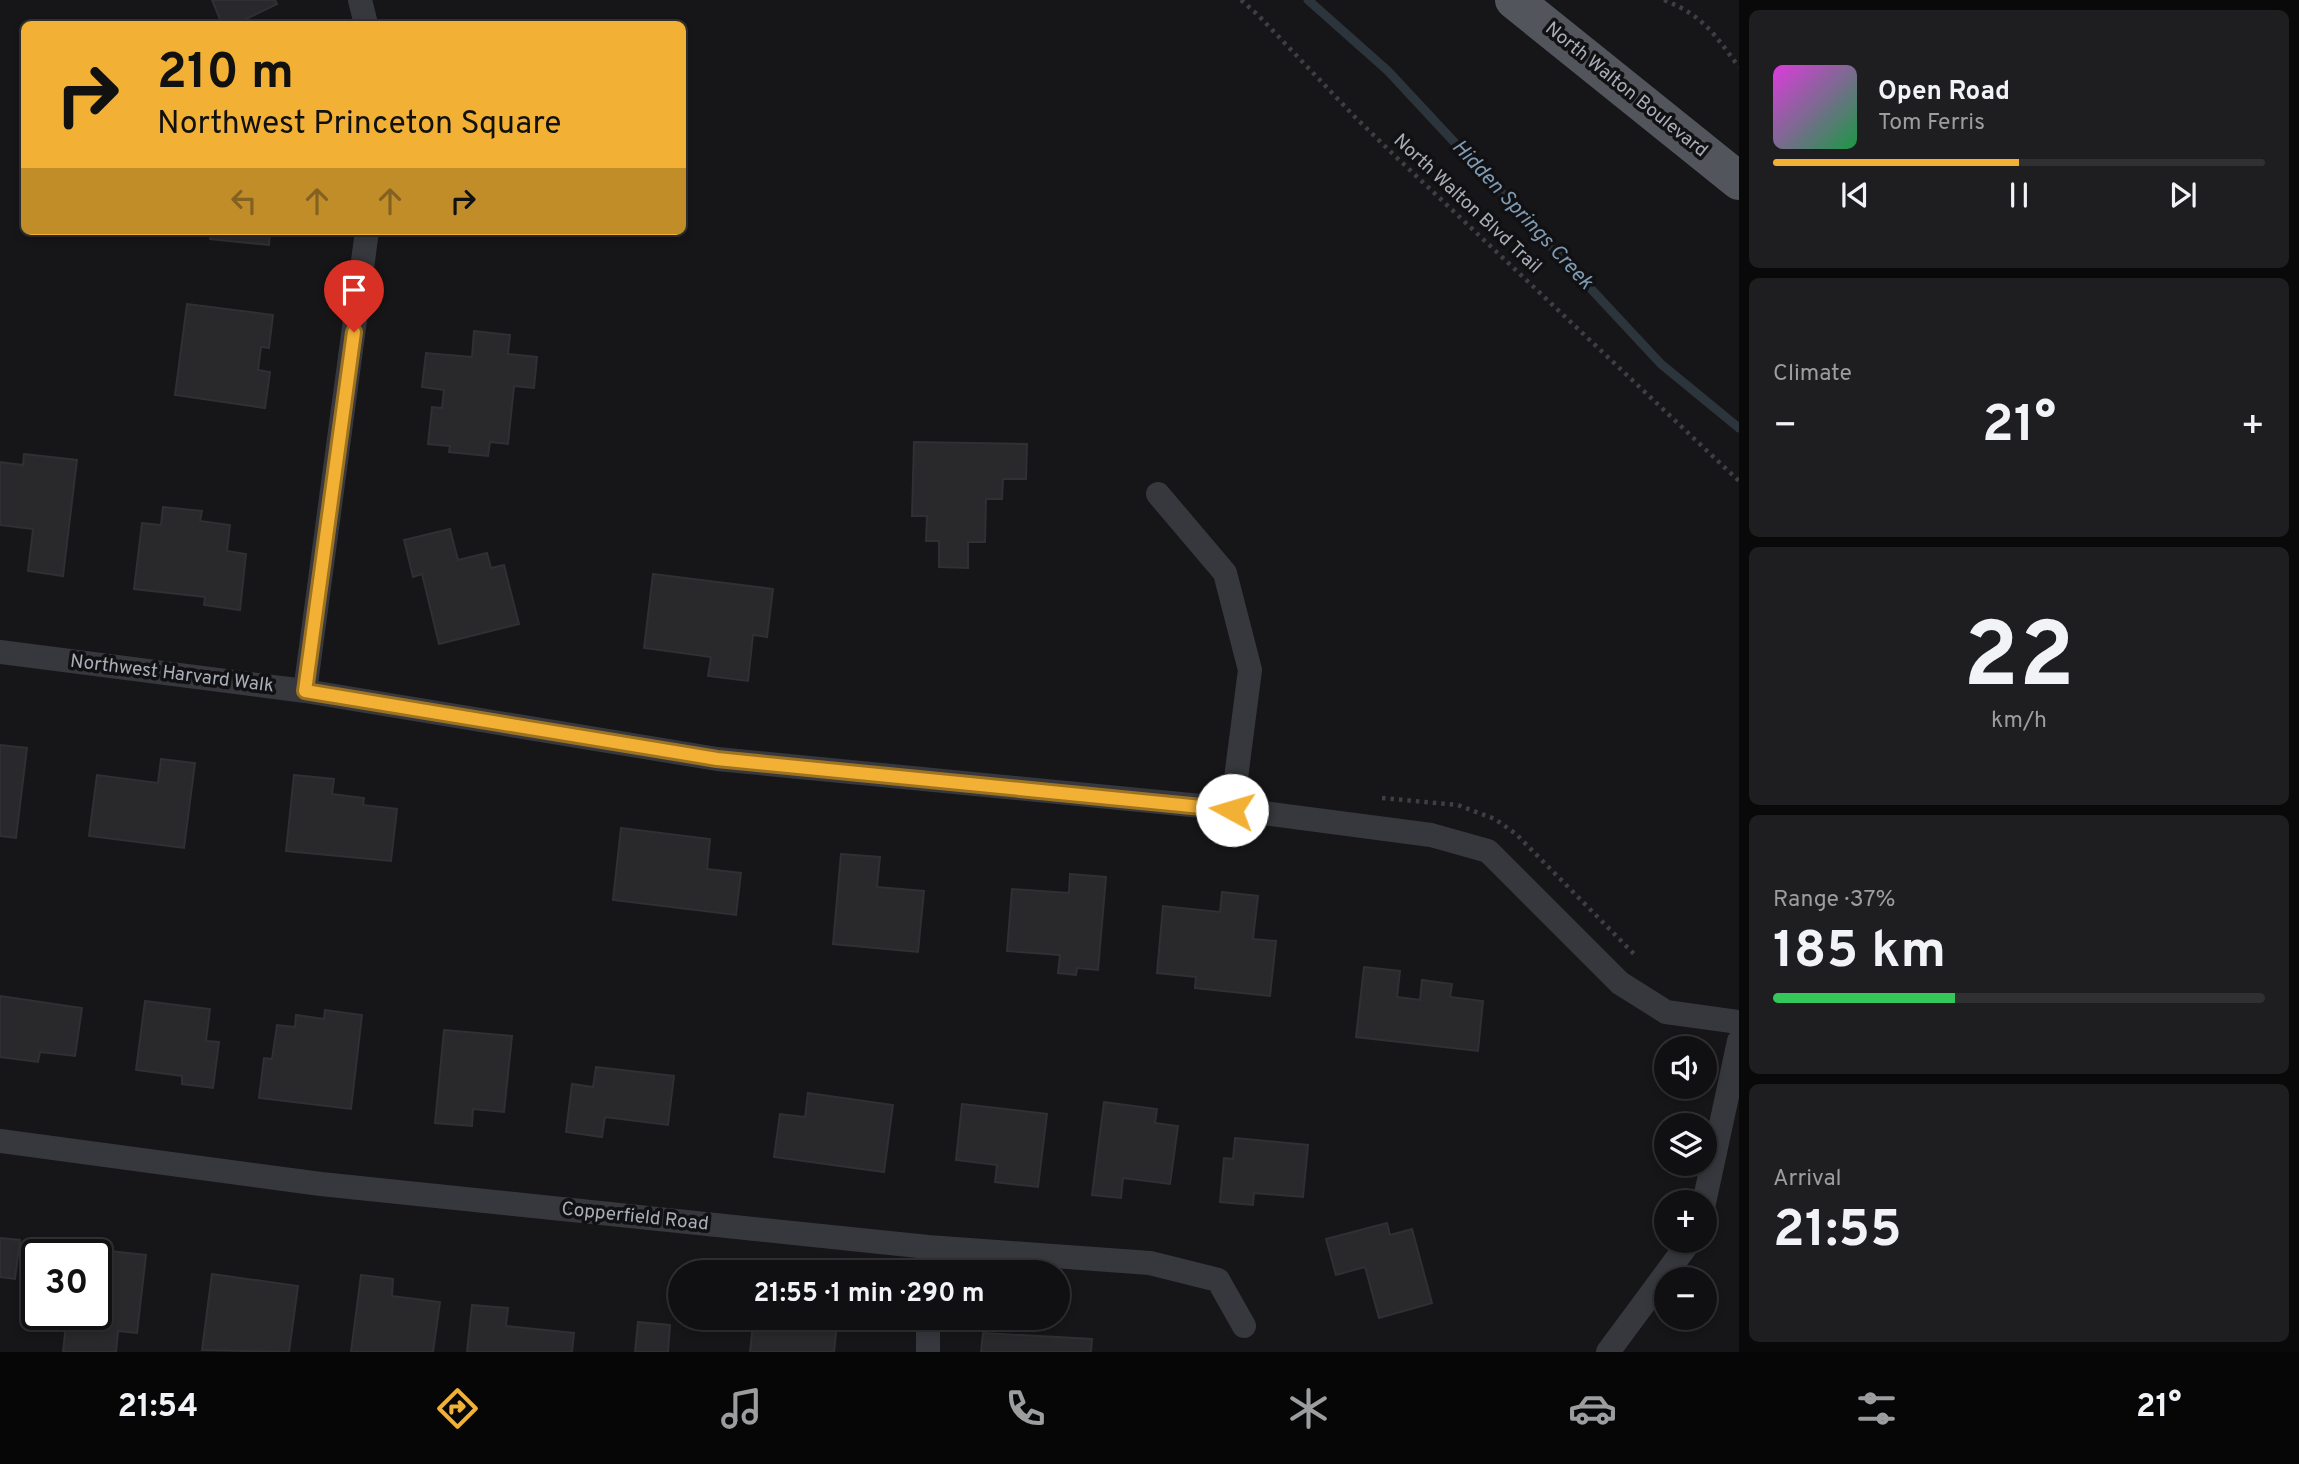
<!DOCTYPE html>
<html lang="en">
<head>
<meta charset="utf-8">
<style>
  :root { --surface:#101012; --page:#1e1e20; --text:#f1f3f6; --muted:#9c9d9f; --line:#303032; --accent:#f2b134 }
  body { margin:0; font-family:Overpass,sans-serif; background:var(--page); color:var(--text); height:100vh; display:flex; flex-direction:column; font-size:26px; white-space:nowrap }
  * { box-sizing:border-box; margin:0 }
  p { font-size:23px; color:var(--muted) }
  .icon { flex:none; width:38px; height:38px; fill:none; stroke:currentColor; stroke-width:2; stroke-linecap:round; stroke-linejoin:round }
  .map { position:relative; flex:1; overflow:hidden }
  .side { display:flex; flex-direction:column; gap:10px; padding:10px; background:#09090a; width:560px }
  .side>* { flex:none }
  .banner { position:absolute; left:21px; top:21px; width:665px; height:214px; border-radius:10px; box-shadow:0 4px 10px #0003,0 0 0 2px var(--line); background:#f2b134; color:#111; overflow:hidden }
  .controls { position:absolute; left:1654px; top:1036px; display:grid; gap:14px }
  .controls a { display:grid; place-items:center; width:63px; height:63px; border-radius:50%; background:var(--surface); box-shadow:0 4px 10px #0003,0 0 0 2px var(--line); font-size:35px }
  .speed { position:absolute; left:21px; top:1239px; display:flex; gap:14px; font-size:35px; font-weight:700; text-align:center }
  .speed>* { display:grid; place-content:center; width:91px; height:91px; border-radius:50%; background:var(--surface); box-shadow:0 4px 10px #0003,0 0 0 2px var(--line); line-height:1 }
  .speed .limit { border:4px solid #111; border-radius:10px; background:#fff; color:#111 }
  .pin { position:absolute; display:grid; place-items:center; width:60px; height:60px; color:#fff; margin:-72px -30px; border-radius:50% 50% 50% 0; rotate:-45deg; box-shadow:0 0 7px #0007 }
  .pin .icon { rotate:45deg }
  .me { position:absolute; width:77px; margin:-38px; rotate:276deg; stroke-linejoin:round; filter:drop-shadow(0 0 5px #0008) }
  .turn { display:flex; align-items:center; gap:24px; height:147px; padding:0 21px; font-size:32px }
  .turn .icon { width:91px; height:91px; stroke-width:2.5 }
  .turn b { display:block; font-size:49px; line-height:60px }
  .lanes { display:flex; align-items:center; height:66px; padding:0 21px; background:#0003; justify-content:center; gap:35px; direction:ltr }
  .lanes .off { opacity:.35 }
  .big { font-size:52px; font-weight:700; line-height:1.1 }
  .side .widget { flex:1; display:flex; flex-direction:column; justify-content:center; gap:10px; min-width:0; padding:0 24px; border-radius:10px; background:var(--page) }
  .side .dial { align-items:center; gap:0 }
  .dial b { font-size:91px; line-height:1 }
  .song { display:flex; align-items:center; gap:21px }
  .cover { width:84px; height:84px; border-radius:10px; background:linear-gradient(135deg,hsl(300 70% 55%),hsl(140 70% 35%)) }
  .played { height:7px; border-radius:4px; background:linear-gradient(90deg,var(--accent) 50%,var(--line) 50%) }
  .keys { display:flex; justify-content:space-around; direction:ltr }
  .heat { display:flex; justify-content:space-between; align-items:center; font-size:38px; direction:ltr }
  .charge { height:10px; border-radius:5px; background:linear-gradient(90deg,#34c759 37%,var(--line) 0) }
  .trip { position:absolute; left:668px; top:1260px; width:402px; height:70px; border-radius:35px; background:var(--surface); box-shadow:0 4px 10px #0003,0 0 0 2px var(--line); font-weight:700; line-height:70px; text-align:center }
  .tab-bar { display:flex; height:112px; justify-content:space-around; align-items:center; background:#060607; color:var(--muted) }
  .tab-bar .icon { width:49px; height:49px }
  .tab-bar .selected { color:var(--accent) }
  .tab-bar b { font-size:32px; color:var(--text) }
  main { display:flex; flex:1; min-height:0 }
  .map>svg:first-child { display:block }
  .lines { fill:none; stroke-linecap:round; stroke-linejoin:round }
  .stream { stroke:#2c353c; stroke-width:9 }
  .building { fill:#29292c; stroke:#303034; stroke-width:2 }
  .path { stroke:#3d3f44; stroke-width:4.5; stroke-dasharray:3.5 5; stroke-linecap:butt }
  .street { stroke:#37383d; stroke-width:24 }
  .primary { stroke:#53555c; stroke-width:38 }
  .route-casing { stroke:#9d7322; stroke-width:18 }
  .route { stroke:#f2b134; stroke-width:12 }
  .labels { text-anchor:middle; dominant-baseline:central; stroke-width:7; stroke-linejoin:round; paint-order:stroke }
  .street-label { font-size:19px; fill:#a8adb8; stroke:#111113 }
  .water-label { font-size:21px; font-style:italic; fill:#7f9bb3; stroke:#111113 }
</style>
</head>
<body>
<main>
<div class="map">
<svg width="1739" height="1352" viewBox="0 0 1739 1352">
  <rect width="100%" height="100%" fill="#161618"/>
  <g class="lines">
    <path class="stream" d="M1308,0L1388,71L1661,364L1739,428"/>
  </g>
  <path class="building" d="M212,0H275L277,4L236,24H222Z
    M211,231H270L269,245L210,239Z
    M187,304L273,315L269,348L261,347L258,370L270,372L265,408L175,395Z
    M474,331L510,335L508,354L537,357L534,388L514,386L508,444L490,442L488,456L449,452L450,446L428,444L432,407L442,408L444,390L422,387L426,353L472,357Z
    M914,442L1027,444L1026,479H1003L1002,499H986L985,542H968V568L939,567V541H926L927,516H912Z
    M24,454L77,460L63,576L28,571L33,529L0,525V462L23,465Z
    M163,507L202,511L200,521L230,525L227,551L246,554L240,610L204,605L205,597L134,589L142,523L161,525Z
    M450,529L458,560L487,553L491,568L504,565L519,624L439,644L422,574L413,577L404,540Z
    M653,574L773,589L767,637L753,635L748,681L708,676L711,657L644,648Z
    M0,745L27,748L16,838L0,836Z
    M161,759L195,763L184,848L89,836L97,775L158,783Z
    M294,775L334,779L332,794L364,798L363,805L397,809L391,861L286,851Z
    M621,828L710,839L707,869L741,873L736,915L613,900Z
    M841,854L880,857L877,887L924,891L918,952L833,944Z
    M1070,874L1106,877L1098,970L1077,968L1076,975L1058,973L1060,955L1007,951L1012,889L1069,893Z
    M1222,892L1258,896L1253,939L1276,941L1270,996L1195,988L1196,977L1157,973L1163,906L1220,912Z
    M1364,967L1400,971L1397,997L1420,1000L1422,980L1452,984L1450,997L1483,1001L1478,1051L1356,1037Z
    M0,996L82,1008L75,1056L40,1052L38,1062L0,1057Z
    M145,1001L210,1009L206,1041L219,1042L213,1088L182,1084V1076L136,1070Z
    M325,1010L362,1015L351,1109L259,1098L264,1058L272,1059L277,1025L295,1027L296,1015L324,1019Z
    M444,1030L512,1036L504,1112L473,1109L472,1126L435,1123Z
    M596,1067L674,1076L668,1125L605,1117L602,1137L566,1132L572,1084L593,1087Z
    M808,1093L893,1105L884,1172L774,1157L780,1114L805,1117Z
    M1104,1102L1157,1109L1155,1123L1178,1126L1170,1184L1123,1178L1121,1198L1092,1195Z
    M962,1104L1047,1114L1038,1187L995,1182L997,1165L956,1160Z
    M1235,1138L1308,1145L1303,1197L1254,1193L1253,1205L1220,1202L1224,1158L1233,1159Z
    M1387,1223L1390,1235L1412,1229L1432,1303L1379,1318L1365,1267L1336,1275L1326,1239Z
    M0,1238L20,1240L15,1279L0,1277Z
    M109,1251L146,1255L137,1333L118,1331L116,1352H63L67,1314H96V1279L106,1280Z
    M212,1274L298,1286L289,1352L202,1350Z
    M361,1275L393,1279L392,1296L440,1302L433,1352H351Z
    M472,1305L508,1308L506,1326L574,1333L572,1352H467Z
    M800,1320L837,1324L834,1352H750L753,1324L799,1330Z
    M638,1322L670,1325L668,1352H635Z
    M983,1333L1092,1339L1091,1352H981Z"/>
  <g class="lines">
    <path class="path" d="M1241,0L1258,15L1354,116L1394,155L1739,481
      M1664,0C1704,16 1714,34 1739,67
      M1382,798L1458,805L1495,819L1516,834L1637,957"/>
    <path class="street" d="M360,0L366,24
      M1158,494L1225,573L1250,670L1232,809
      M0,652L305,691L717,759L1232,809L1431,835L1488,851L1620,983L1666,1012L1739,1022
      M305,691L367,231
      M0,1141L321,1184L928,1247L1150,1263L1218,1280L1244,1326
      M1704,1203L1739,1041
      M928,1272V1247
      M928,1352V1318
      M1608,1352L1690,1241"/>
    <path class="primary" d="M1514,0L1739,181"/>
  </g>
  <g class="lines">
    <g class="route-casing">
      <path id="route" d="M354,332L305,691L717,759L1232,810"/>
    </g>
    <use href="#route" class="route"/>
  </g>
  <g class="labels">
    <g class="street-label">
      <text transform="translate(1626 90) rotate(39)">North Walton Boulevard</text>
      <text transform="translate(1467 204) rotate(43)">North Walton Blvd Trail</text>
      <text transform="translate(172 674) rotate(7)">Northwest Harvard Walk</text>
      <text transform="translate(635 1217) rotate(6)">Copperfield Road</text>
    </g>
    <g class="water-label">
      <text transform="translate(1522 215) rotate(47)">Hidden Springs Creek</text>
    </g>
  </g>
</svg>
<div class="controls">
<a><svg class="icon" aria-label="sound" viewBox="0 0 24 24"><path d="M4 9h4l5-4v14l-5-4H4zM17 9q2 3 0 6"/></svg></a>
<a><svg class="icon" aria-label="layers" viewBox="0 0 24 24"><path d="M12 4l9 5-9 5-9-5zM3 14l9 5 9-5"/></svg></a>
<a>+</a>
<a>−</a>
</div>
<div class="speed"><div class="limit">30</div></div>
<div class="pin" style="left:354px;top:332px;background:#d93025"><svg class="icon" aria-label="arrive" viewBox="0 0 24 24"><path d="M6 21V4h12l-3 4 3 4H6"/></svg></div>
<svg class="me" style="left:1232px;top:810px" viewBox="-20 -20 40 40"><circle r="19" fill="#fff"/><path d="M0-13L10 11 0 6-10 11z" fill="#f2b134"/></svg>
<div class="trip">21:55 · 1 min · 290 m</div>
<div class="banner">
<div class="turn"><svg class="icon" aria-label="right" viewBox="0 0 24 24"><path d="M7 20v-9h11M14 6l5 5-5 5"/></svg><div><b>210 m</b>Northwest Princeton Square</div></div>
<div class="lanes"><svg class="icon off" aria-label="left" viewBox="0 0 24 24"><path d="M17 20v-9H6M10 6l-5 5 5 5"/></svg><svg class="icon off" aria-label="ahead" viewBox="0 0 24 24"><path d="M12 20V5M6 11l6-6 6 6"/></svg><svg class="icon off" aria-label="ahead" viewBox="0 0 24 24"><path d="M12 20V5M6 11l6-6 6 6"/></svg><svg class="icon" aria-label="right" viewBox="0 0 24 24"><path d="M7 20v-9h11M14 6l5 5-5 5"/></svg></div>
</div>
</div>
<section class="side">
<div class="widget">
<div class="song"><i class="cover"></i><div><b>Open Road</b><p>Tom Ferris</p></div></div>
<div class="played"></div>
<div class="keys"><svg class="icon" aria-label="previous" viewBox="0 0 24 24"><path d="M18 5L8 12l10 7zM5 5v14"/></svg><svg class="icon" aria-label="pause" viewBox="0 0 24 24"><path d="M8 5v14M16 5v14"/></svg><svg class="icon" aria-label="next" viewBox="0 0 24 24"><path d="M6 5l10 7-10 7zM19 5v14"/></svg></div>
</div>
<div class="widget"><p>Climate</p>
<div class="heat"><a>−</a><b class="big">21°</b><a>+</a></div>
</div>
<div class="widget dial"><b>22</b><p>km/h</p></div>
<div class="widget"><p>Range · 37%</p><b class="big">185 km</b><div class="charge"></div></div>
<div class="widget"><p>Arrival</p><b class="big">21:55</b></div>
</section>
</main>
<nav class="tab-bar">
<b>21:54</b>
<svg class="icon selected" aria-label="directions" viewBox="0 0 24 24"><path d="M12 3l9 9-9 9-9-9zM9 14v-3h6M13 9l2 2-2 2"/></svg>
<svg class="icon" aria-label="music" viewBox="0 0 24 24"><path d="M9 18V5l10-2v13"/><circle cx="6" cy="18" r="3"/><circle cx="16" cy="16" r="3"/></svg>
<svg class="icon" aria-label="phone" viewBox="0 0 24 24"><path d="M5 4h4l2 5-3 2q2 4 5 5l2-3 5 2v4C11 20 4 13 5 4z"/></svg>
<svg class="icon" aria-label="climate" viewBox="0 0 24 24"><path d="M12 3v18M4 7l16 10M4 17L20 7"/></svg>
<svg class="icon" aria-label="car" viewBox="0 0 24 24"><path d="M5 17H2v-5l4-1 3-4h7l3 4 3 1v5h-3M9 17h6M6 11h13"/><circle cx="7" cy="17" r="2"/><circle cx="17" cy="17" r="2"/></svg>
<svg class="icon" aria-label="filters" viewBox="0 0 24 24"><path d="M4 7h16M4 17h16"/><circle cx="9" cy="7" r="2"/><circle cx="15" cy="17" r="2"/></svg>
<b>21°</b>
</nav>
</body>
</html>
